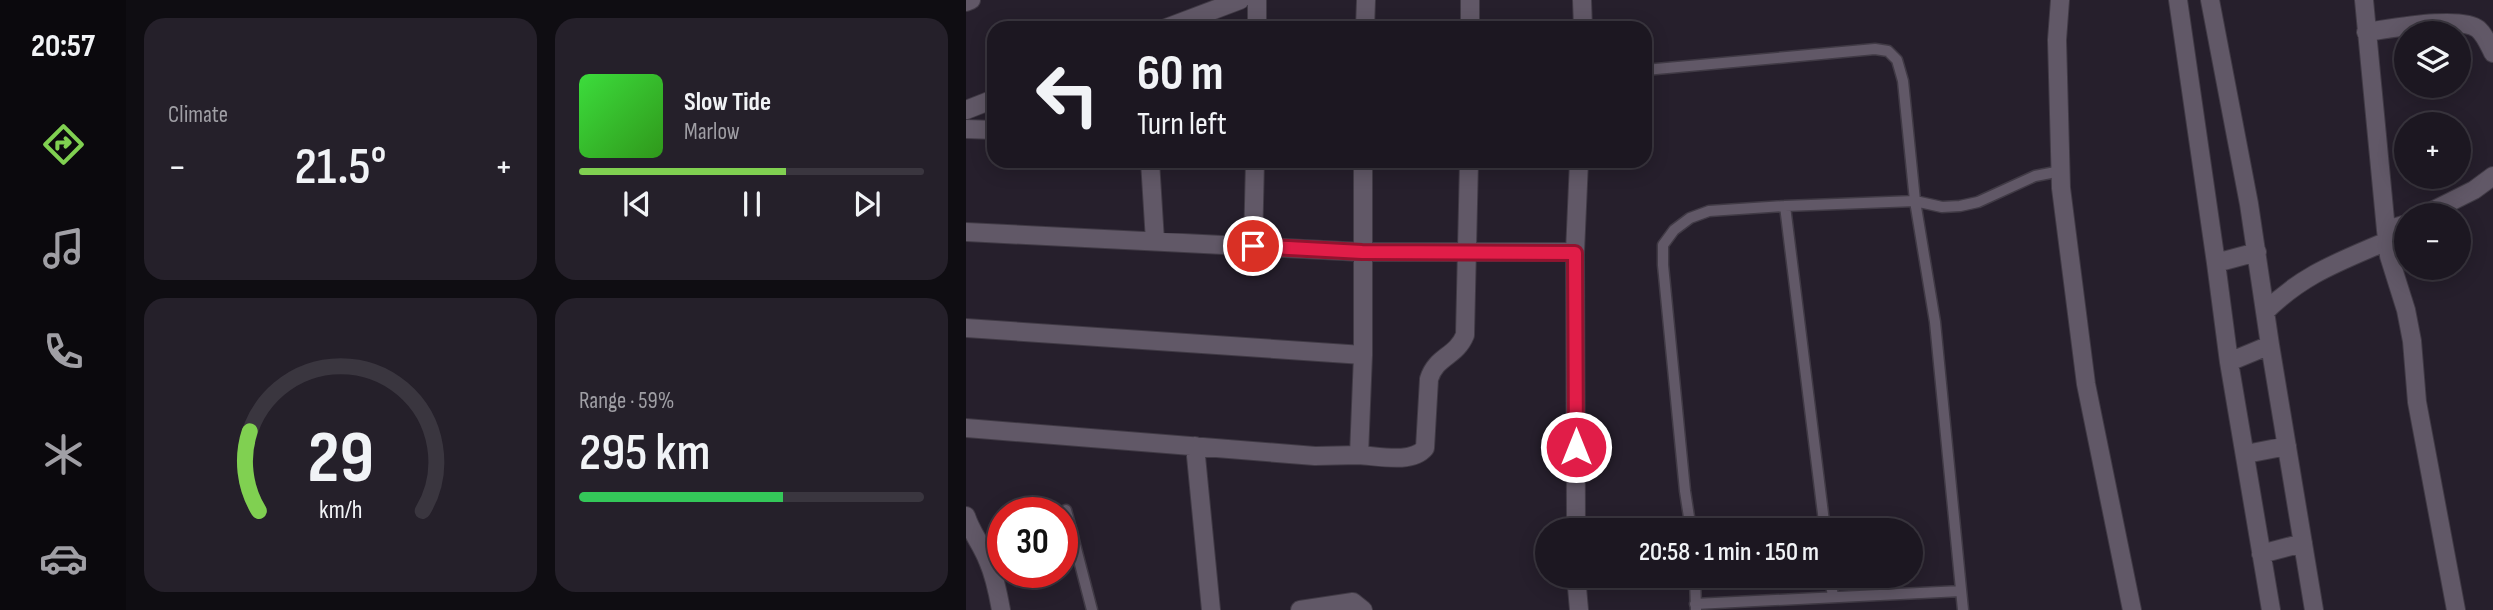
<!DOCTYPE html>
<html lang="en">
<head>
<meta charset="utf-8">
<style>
  :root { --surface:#1c1721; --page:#25202a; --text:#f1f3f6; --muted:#a09fa5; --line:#3a363f; --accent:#80d051 }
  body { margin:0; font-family:"Sofia Sans Condensed",sans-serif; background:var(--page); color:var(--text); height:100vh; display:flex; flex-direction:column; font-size:26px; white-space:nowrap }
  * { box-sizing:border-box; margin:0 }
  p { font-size:23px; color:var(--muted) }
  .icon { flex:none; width:38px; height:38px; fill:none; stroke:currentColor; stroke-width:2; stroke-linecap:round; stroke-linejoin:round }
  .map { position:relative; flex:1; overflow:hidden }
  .panel { display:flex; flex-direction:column; gap:18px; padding:18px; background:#0f0d12; width:840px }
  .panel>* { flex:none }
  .guide { position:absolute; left:21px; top:21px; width:665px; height:147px; border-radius:21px; box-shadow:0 4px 18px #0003,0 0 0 2px var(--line); background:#1c1721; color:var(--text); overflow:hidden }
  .tools { position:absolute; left:1428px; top:21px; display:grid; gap:14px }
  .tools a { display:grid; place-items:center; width:77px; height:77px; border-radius:50%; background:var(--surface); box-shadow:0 4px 18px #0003,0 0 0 2px var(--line); font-size:35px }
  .speed { position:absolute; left:21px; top:497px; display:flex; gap:14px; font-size:35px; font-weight:700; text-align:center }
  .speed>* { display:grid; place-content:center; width:91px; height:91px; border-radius:50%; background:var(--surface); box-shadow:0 4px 18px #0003,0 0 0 2px var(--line); line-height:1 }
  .speed .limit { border:10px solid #d22; background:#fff; color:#111 }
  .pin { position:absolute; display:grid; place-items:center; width:60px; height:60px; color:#fff; margin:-30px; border:4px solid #fff; border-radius:50%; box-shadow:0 2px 7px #0007 }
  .me { position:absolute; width:77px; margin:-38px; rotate:0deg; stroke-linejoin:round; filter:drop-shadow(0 0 5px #0008) }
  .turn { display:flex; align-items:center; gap:24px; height:147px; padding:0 35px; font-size:32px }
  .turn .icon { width:91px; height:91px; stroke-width:2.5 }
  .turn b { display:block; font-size:49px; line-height:60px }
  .big { font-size:52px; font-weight:600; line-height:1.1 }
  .panel .tile { flex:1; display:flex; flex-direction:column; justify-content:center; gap:10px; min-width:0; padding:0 24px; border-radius:21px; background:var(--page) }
  .panel .dial { align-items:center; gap:0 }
  .dial svg { height:182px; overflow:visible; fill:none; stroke:var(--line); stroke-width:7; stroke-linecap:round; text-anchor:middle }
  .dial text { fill:var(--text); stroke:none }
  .song { display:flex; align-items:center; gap:21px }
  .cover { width:84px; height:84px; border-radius:10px; background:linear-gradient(135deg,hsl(120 70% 55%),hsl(110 70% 35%)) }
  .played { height:7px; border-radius:4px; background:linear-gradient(90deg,var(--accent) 60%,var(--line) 60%) }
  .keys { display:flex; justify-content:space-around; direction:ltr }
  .heat { display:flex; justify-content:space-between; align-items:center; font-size:38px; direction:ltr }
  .charge { height:10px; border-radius:5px; background:linear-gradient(90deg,#34c759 59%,var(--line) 0) }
  .panel .tiles { flex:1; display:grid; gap:18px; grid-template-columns:repeat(2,1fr) }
  .trip { position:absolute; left:569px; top:518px; width:388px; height:70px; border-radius:35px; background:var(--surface); box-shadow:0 4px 18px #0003,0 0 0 2px var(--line); font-weight:600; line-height:70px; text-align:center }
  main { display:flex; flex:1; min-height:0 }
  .tab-bar { display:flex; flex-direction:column; width:126px; justify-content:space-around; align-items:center; background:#0b090d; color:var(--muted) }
  .tab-bar .icon { width:49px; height:49px }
  .tab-bar .active { color:var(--accent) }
  .tab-bar b { font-size:32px; color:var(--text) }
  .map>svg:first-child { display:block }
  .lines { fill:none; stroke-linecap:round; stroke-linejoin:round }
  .service-casing { stroke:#403a45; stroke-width:13 }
  .minor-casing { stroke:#403a45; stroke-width:20 }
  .service { stroke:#615867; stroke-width:10 }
  .minor { stroke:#615867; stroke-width:18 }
  .route-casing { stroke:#92132f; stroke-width:18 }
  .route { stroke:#e11d48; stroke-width:12 }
</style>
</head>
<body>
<main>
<nav class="tab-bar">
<b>20:57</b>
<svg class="icon active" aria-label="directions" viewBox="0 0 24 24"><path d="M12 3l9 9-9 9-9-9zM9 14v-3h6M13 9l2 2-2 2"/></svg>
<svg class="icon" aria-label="music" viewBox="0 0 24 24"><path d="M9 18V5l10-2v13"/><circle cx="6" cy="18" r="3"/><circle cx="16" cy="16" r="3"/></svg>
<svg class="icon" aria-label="phone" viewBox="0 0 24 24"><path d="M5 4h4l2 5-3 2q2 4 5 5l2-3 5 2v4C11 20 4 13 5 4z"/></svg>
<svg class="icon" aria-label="climate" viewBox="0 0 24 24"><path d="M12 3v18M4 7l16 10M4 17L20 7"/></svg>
<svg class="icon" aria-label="car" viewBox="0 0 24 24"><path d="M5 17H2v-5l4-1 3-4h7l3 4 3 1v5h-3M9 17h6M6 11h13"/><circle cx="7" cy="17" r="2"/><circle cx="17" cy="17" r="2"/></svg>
</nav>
<section class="panel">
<div class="tiles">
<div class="tile"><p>Climate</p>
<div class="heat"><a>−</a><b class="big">21.5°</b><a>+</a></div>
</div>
<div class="tile">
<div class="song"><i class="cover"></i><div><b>Slow Tide</b><p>Marlow</p></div></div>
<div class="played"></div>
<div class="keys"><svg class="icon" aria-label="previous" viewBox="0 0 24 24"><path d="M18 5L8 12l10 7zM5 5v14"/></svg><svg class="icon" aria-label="pause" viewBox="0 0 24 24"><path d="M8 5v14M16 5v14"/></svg><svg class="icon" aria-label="next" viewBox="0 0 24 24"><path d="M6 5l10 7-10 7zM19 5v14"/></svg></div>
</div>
<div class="tile dial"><svg viewBox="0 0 100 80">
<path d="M14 69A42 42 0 1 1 86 69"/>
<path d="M14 69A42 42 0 0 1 10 34" stroke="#80d051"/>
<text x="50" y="56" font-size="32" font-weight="700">29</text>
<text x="50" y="72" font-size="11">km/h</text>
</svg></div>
<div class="tile"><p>Range · 59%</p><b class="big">295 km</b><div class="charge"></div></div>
</div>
</section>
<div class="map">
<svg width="1527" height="610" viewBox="0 0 1527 610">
  <rect width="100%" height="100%" fill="#261f2c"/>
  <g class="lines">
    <g class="service-casing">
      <path id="service" d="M679,70L909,49L922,51L931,60L937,81L949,201L969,322L997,610
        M819,206L859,530
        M100,510L126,610
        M725,530L719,491L697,265V245L708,230L724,218L743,211L819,206L949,201L976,207L994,206L1012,202L1069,176L1095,171
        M729,576L730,610
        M864,576L867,597
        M729,604L995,591"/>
    </g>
    <g class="minor-casing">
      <path id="minor" d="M616,0L617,28
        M1094,0L1091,40L1095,188L1120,384L1166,610
        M1212,0L1250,263L1263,362L1305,610
        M1244,0L1283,204L1304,345L1348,610
        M1398,0L1420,230
        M0,2L5,0
        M200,28L274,0
        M291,28V0
        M399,28L400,0
        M504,28V0
        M1400,32C1423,29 1495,15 1512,29C1519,35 1523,45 1527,53
        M0,110L28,99
        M0,129L28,130
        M184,161L189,241
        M1458,215L1508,190L1527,176
        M1440,224L1420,230L1423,256L1440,310L1446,341L1451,402L1490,610
        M0,232L396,252H609
        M287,246L289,161
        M1250,263L1291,252
        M1299,312C1337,274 1373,262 1421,241
        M0,328L397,355
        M1263,362L1304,345
        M0,428L349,456L393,455L397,355V161
        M229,446L245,610
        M1280,454L1321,446
        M393,455C412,456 446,464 459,448L463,379C470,356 490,357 499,335L503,161
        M0,516C5,532 16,545 22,561C29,577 32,593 35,610
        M610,530L609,252L613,161
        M1295,554L1337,543
        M610,576L613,610
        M334,610L387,602L397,610"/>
    </g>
    <use href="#service" class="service"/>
    <use href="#minor" class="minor"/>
  </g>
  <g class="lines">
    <g class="route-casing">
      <path id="route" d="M287,246L396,252L609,253L610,447"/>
    </g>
    <use href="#route" class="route"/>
  </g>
</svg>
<div class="tools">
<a><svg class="icon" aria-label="layers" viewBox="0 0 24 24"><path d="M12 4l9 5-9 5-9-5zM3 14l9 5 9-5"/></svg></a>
<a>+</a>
<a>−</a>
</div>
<div class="speed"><div class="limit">30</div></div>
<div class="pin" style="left:287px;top:246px;background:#d93025"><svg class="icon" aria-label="arrive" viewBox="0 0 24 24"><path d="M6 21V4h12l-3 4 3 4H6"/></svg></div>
<svg class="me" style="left:610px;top:447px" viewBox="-20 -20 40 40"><circle r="17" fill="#e11d48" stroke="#fff" stroke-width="3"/><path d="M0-11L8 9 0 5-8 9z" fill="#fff"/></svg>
<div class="trip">20:58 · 1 min · 150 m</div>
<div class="guide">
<div class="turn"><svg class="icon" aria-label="left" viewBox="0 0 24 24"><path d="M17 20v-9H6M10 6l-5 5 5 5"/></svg><div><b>60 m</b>Turn left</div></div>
</div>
</div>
</main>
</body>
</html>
